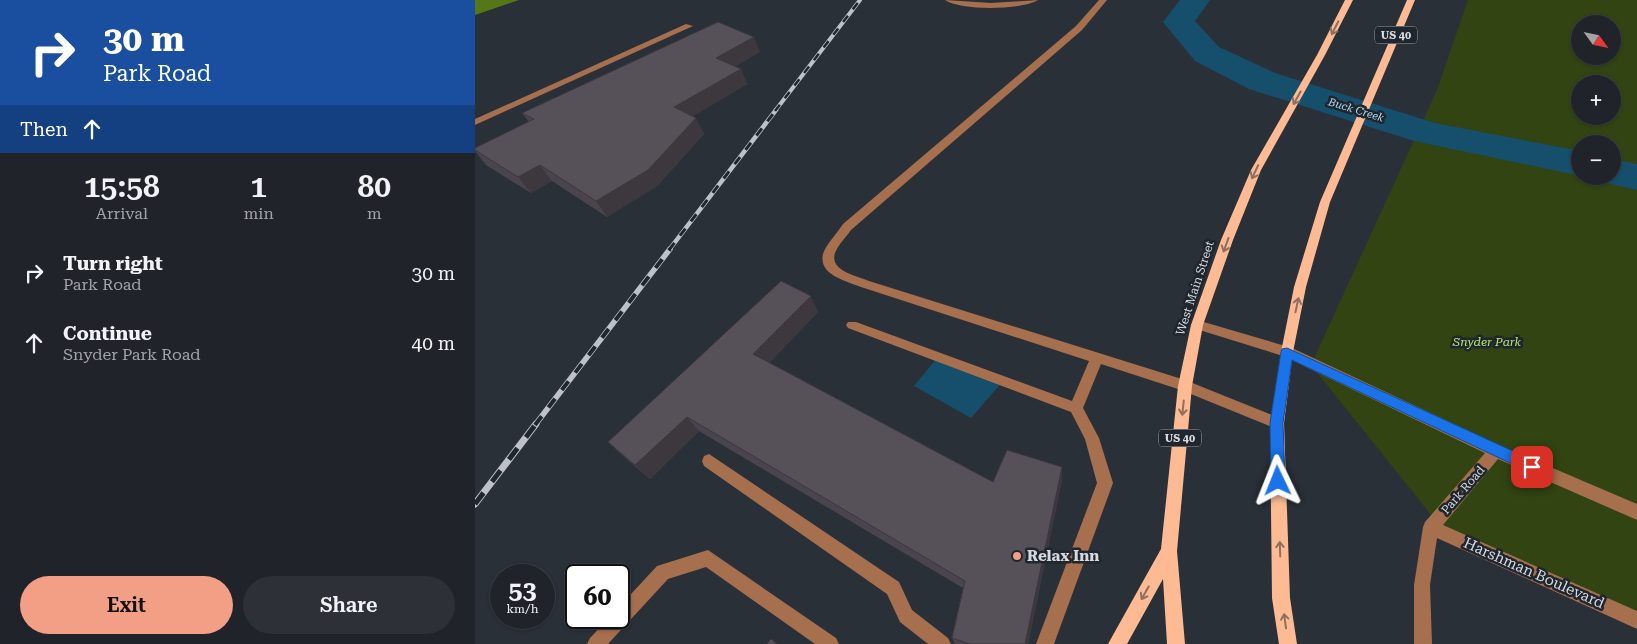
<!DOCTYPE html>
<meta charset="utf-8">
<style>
body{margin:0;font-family:"Roboto Serif",serif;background:#2d3036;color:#f1f3f6;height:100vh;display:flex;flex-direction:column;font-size:19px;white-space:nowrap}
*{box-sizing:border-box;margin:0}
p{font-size:16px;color:#a2a4a8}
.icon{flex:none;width:28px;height:28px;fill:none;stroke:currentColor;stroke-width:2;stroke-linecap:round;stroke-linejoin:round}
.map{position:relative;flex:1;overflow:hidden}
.sheet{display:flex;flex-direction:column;background:#20242a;width:475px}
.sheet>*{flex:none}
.hud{background:#1a4fa0;color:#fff;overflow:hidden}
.needle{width:32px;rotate:123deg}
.fabs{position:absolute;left:1096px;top:15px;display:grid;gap:10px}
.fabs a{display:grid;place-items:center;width:50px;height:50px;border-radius:50%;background:#20242a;box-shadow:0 1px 4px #0004,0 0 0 1px #3d4147;font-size:25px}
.speed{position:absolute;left:15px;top:564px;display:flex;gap:10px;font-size:25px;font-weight:700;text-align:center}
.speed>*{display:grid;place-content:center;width:65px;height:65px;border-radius:50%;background:#20242a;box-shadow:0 1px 4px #0004,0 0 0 1px #3d4147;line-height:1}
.speed small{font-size:12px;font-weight:400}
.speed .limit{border:2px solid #111;border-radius:8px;background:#fff;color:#111}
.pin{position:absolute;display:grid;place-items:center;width:42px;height:42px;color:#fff;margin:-21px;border-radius:10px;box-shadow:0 2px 8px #0006}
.me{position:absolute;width:55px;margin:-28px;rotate:358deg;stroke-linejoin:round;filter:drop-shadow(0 0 4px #0008)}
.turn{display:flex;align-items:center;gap:18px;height:105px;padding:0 20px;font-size:22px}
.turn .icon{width:65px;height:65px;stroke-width:2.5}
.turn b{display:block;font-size:35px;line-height:42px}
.then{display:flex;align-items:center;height:48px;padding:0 20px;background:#0003;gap:10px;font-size:19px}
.eta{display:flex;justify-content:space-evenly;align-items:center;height:85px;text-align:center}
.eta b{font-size:30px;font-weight:600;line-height:35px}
.cta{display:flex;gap:10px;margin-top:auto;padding:10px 20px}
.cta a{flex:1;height:58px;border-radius:30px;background:#f39f85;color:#111;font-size:20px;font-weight:600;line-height:58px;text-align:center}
.cta a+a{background:#2d3036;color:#f1f3f6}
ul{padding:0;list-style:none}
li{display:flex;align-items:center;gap:15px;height:70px;padding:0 20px}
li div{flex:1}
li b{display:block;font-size:19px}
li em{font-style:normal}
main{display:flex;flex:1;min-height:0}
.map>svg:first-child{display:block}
.green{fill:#314412;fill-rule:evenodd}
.forest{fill:#567717}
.water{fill:#154f6c}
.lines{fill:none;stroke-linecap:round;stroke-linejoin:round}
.river{fill:#154f6c;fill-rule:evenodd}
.minor{fill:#a66f4e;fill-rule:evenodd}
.major{fill:#febb93;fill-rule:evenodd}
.rail-far3-casing{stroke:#bec2c8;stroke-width:4}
.rail-far2-casing{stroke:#bec2c8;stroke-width:4.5}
.rail-far1-casing{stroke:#bec2c8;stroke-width:5.5}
.rail-casing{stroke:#bec2c8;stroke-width:7}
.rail-far3{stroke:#20262e;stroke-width:2.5;stroke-dasharray:8;stroke-linecap:butt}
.rail-far2{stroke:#20262e;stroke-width:3;stroke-dasharray:9;stroke-linecap:butt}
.rail-far1{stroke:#20262e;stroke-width:4;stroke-dasharray:11;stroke-linecap:butt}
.rail{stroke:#20262e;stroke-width:5;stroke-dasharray:14;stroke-linecap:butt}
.wall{fill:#4a454d}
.shaded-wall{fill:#3c383e}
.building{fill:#565059;stroke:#3c383e}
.oneway{stroke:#8f7060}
.route{fill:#1a73e8;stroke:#114b97}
.poi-dot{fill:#f39f85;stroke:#20262e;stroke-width:2}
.labels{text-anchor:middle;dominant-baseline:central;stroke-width:5;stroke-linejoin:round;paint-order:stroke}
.shield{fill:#20262e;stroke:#9fa4aa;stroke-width:1}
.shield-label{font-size:11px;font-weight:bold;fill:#d6dadf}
.far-water-label{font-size:11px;font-style:italic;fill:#addcf8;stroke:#20262e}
.street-label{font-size:12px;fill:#d6dadf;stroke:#20262e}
.park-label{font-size:12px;font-style:italic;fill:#b7e771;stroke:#20262e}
.near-poi-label{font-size:15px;font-weight:bold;fill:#d6dadf;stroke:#20262e;text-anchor:start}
.near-street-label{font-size:15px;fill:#d6dadf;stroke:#20262e}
</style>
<main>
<section class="sheet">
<div class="hud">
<div class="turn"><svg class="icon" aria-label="right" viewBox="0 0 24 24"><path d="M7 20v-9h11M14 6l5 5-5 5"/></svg><div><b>30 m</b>Park Road</div></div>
<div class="then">Then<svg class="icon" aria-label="ahead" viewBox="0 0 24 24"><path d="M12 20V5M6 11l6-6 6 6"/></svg></div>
</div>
<div class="eta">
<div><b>15:58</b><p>Arrival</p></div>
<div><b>1</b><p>min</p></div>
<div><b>80</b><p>m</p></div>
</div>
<ul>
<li><svg class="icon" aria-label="right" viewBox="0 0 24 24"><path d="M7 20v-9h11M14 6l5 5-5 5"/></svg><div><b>Turn right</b><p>Park Road</p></div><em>30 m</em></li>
<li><svg class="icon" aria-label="ahead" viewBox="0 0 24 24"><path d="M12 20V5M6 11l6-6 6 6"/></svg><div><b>Continue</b><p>Snyder Park Road</p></div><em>40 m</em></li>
</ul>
<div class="cta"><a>Exit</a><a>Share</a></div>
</section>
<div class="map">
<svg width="1162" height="644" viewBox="0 0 1162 644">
<rect width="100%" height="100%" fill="#2a3038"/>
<path class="green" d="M 993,0 L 1162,0 L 1162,616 L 965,526 L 836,365 L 962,90 ZM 1105,24 L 1138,24 L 1138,56 L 1105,56 ZM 1105,84 L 1138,84 L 1138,116 L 1105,116 ZM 1105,144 L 1138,144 L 1138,176 L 1105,176 Z"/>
<polygon class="forest" points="0,0 44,0 0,15"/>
<polygon class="water" points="462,358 529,380 496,418 439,386"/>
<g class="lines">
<g class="river">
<polygon points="705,0 735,0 720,21 744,47 800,73 960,123 1105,151 1106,176 939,141 774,89 720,61 688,22"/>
<polygon points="1138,159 1162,164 1162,190 1123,181 1120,176 1138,176"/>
</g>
<g class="minor">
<path d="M 470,0 L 516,3 L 563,0 C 547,10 486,11 470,0 Z"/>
<path d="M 624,0 L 632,0 L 607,30 L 376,230 C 371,237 363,245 360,253 C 354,271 383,276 394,281 L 710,380 L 807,419 L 809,423 L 807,427 L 802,429 L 706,390 L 626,364 L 608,408 L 624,438 L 638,483 L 579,644 L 561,644 L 622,483 L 610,439 L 596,412 L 373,328 L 371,325 L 373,322 L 381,322 L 597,401 L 614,361 L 386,287 C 372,281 343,275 348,254 C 350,246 363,232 368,224 L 601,26 Z"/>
<polygon points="211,24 218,26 0,125 0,119"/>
<polygon points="722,320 817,348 1026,446 1162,504 1162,520 1023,459 968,525 1162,611 1162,629 962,538 955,585 957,644 939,644 939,585 948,527 950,522 1010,453 808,356 718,328 716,325 718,322"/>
<polygon points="234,454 424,582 437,610 473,638 476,644 453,644 425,622 412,594 229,466 227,461 229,456"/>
<polygon points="233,550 361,638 364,644 340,644 231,567 193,579 133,644 112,644 115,638 134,618 144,618 144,607 182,566"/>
</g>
<g class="major">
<polygon points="870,0 878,0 850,55 786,170 758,240 728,325 717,386 702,551 710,644 692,644 688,579 652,644 633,644 686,549 703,386 716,325 746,240 776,170 842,55"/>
<polygon points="932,0 940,0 855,202 831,287 818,352 809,423 815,598 822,644 804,644 797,598 795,423 806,352 819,287 845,202"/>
</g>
<g class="rail-far3-casing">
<polyline id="rail-far3" points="300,111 385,0"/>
</g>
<g class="rail-far2-casing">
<polyline id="rail-far2" points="194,250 301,110"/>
</g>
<g class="rail-far1-casing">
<polyline id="rail-far1" points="60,425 195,249"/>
</g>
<g class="rail-casing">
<polyline id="rail" points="0,504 61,424"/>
</g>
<use href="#rail-far3" class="rail-far3"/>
<use href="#rail-far2" class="rail-far2"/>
<use href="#rail-far1" class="rail-far1"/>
<use href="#rail" class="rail"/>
</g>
<g class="wall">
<polygon points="285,52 260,66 266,69 272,84 218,116 229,134 182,186 132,217 77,181 56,193 11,165 0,151 0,148 54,122 47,113"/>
<polygon points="343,312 294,363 518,482 587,480 553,644 480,644 477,638 488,588 224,431 175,479 148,456 133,442"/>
</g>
<g class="shaded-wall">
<polygon points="279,37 285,52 248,74 241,58"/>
<polygon points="266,69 272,84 207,123 199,107"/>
<polygon points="221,118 229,134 182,186 132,217 121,201"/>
<polygon points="65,165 77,181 56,193 43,177"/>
<polygon points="336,296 343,312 288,369 278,354"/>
<polygon points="212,417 224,431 175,479 160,465"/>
<polygon points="587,467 587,480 553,644 550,644"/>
</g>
<g class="building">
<polygon points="243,22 279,37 241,58 266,69 199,107 221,118 173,170 121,201 65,165 43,177 0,150 0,148 59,119 47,113"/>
<polygon points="306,281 336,296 278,354 518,482 532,450 587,467 550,644 495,644 477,638 490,581 212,417 160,465 133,442"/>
<polygon points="296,639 302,644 292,644"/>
</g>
<defs><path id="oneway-shaft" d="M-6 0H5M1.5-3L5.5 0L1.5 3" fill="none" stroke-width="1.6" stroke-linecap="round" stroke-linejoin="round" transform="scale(1.25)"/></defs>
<g class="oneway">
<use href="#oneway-shaft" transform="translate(860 28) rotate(117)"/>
<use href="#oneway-shaft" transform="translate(822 98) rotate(119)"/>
<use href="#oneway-shaft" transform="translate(780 172) rotate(115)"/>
<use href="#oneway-shaft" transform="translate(751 245) rotate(110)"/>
<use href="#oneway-shaft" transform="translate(822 305) rotate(-78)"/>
<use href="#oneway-shaft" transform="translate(708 408) rotate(96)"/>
<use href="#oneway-shaft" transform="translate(805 549) rotate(-92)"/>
<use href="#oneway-shaft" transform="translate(670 593) rotate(119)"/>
<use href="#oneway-shaft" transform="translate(810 621) rotate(-98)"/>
</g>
<polygon class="route" points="812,348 1062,462 1064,467 1062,471 1057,473 1052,471 817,360 808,423 810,481 808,486 803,488 798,486 796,481 795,423 806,352 807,349"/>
<circle class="poi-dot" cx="542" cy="556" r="5"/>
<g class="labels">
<g class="shield">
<rect x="900" y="26.5" width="42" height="17" rx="4"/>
<rect x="684" y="429.5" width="42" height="17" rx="4"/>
</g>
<g class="shield-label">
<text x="921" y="35">US 40</text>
<text x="705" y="438">US 40</text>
</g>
<g class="far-water-label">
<text transform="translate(881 110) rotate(17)">Buck Creek</text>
</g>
<g class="street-label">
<text transform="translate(720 288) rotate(-72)">West Main Street</text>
<text transform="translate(988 490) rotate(-49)">Park Road</text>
</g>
<g class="park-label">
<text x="1012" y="342">Snyder Park</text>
</g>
<g class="near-poi-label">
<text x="552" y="556">Relax Inn</text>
</g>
<g class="near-street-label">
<text transform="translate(1059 573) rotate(24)">Harshman Boulevard</text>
</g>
</g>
</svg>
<div class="fabs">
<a><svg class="needle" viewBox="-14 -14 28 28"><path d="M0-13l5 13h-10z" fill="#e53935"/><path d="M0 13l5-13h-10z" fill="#a2a4a8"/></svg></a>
<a>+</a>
<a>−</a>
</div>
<div class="speed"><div>53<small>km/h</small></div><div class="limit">60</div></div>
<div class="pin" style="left:1057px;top:467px;background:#d93025"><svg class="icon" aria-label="arrive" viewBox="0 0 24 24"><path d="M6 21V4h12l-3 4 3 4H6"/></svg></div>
<svg class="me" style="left:803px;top:481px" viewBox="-20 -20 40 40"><path d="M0-17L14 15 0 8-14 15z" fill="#1a73e8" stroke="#fff" stroke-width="4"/></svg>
</div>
</main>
